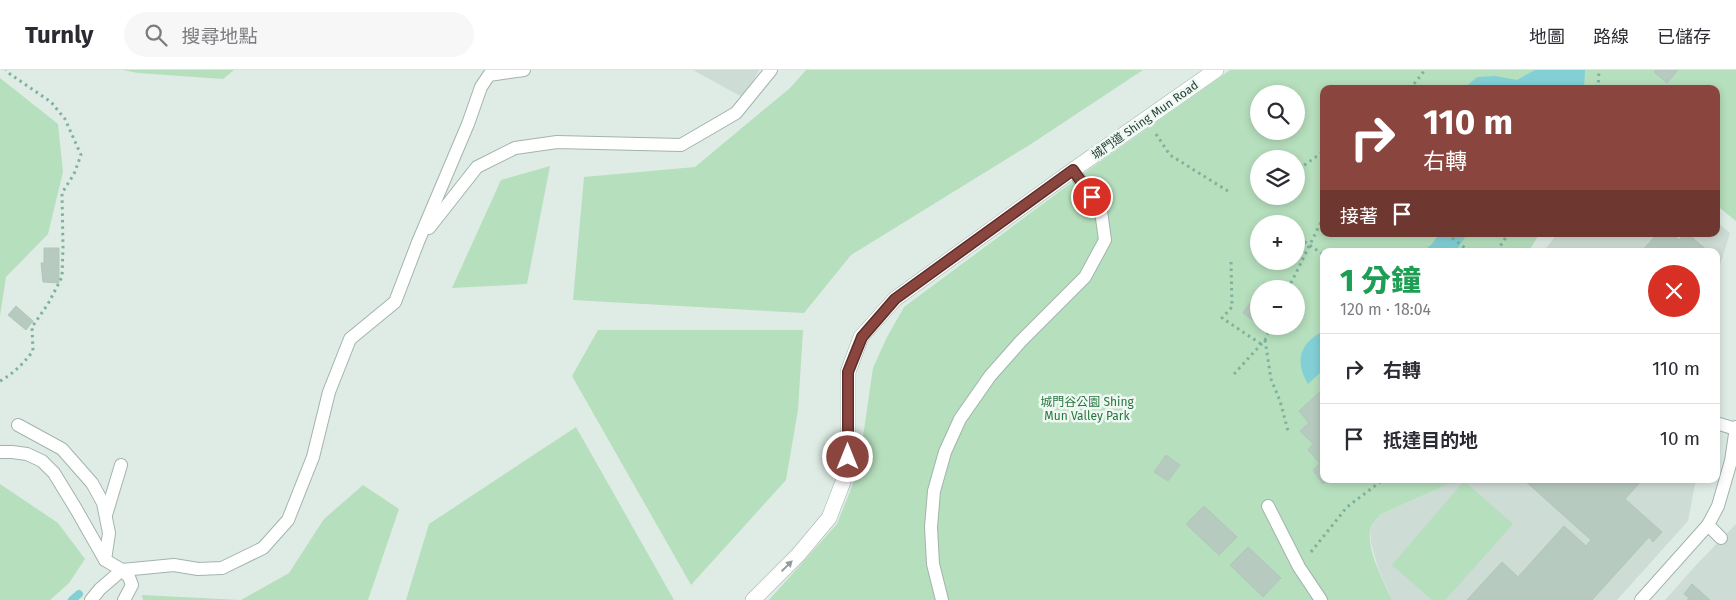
<!DOCTYPE html>
<html lang="zh-TW">
<meta charset="utf-8">
<style>
body{margin:0;font-family:"Fira Sans","Noto Sans TC",sans-serif;background:#f7f7f7;color:#2b2b33;height:100vh;display:flex;flex-direction:column;font-size:19px;white-space:nowrap}
*{box-sizing:border-box;margin:0}
p{font-size:16px;color:#7c7c81}
.icon{flex:none;width:28px;height:28px;fill:none;stroke:currentColor;stroke-width:2;stroke-linecap:round;stroke-linejoin:round}
.map{position:relative;flex:1;overflow:hidden}
.drawer{position:absolute;left:1320px;top:178px;width:400px;height:235px;display:flex;flex-direction:column;background:#fff;border-radius:10px;box-shadow:0 2px 8px #0003}
.drawer>*{flex:none}
.guide{position:absolute;left:1320px;top:15px;width:400px;height:152px;border-radius:10px;box-shadow:0 2px 8px #0003;background:#8a463e;color:#fff;overflow:hidden}
.fabs{position:absolute;left:1250px;top:15px;display:grid;gap:10px}
.fabs a{display:grid;place-items:center;width:55px;height:55px;border-radius:50%;background:#fff;box-shadow:0 2px 8px #0003;font-size:25px}
.pin{position:absolute;display:grid;place-items:center;width:42px;height:42px;color:#fff;margin:-21px;border:2px solid #fff;border-radius:50%;box-shadow:0 1px 5px #0007}
.me{position:absolute;width:55px;margin:-28px;rotate:0deg;stroke-linejoin:round;filter:drop-shadow(0 0 4px #0008)}
.turn{display:flex;align-items:center;gap:18px;height:105px;padding:0 20px;font-size:22px}
.turn .icon{width:65px;height:65px;stroke-width:2.5}
.turn b{display:block;font-size:35px;line-height:42px}
.then{display:flex;align-items:center;height:48px;padding:0 20px;background:#0003;gap:10px;font-size:19px}
.round{display:grid;place-items:center;flex:none;width:52px;height:52px;border-radius:26px;background:#f7f7f7}
.head{display:flex;align-items:center;justify-content:space-between;height:85px;padding:0 20px}
h1{font-size:30px;font-weight:800;line-height:38px;color:#1e9e55}
ul{padding:0;list-style:none}
li{display:flex;align-items:center;gap:15px;height:70px;padding:0 20px;border-top:1px solid #e1e1e2}
li div{flex:1}
li b{display:block;font-size:19px}
li em{font-style:normal}
header{display:flex;align-items:center;gap:30px;box-sizing:border-box;height:70px;padding:0 25px;background:#fff;border-bottom:1px solid #e1e1e2}
header strong{font-size:24px}
nav{display:flex;gap:28px;margin-inline-start:auto;font-size:18px}
.search{width:350px;height:45px;background:#f7f7f7;display:flex;align-items:center;gap:12px;box-sizing:border-box;padding:0 18px;border-radius:28px;color:#7c7c81;font-size:19px}
.map>svg:first-child{display:block}
.built{fill:#cddcd4}
.green{fill:#b6dfbd;fill-rule:evenodd}
.water{fill:#82d0d6}
.lines{fill:none;stroke-linecap:round;stroke-linejoin:round}
.stream{stroke:#82d0d6;stroke-width:8}
.building{fill:#b7cac0;stroke:#b1c6bb}
.service-casing{stroke:#a2b4ac;stroke-width:14}
.minor-casing{stroke:#a2b4ac;stroke-width:16}
.path{stroke:#7db29d;stroke-width:3;stroke-dasharray:2.5 4;stroke-linecap:butt}
.service{stroke:#fff;stroke-width:12}
.minor{stroke:#fff;stroke-width:15}
.oneway{fill:#8f9e98}
.route-casing{stroke:#5a2e28;stroke-width:12}
.route{stroke:#8a463e;stroke-width:9}
.labels{text-anchor:middle;dominant-baseline:central;stroke-width:5;stroke-linejoin:round;paint-order:stroke}
.street-label{font-size:12px;fill:#1f3d32;stroke:#f0f8f3}
.park-label{font-size:12px;fill:#25773e;stroke:#f0f8f3}
</style>
<header>
<strong>Turnly</strong>
<div class="search"><svg class="icon" aria-label="search" viewBox="0 0 24 24"><circle cx="10" cy="10" r="6"/><path d="M15 15l6 6"/></svg>搜尋地點</div>
<nav><a>地圖</a><a>路線</a><a>已儲存</a></nav>
</header>
<div class="map">
<svg width="1736" height="530" viewBox="0 0 1736 530">
<rect width="100%" height="100%" fill="#dfece5"/>
<g class="built">
<polygon points="693,0 759,0 744,28"/>
<polygon points="1716,151 1730,163 1716,208 1716,181 1544,181 1557,164 1716,164"/>
<polygon points="1460,409 1696,409 1688,451 1617,530 1392,530 1378,498 1371,473 1370,460 1374,452 1381,444"/>
<polygon points="1736,454 1736,530 1665,530 1698,493"/>
</g>
<g class="green">
<polygon points="123,0 234,0 223,9 138,3"/>
<polygon points="806,0 1143,0 1031,74 851,185 804,243 573,230 584,107 695,97 790,18"/>
<path d="M 1230,0 L 1736,0 L 1736,151 L 1716,135 L 1716,19 L 1324,19 L 1324,164 L 1539,164 L 1529,181 L 1324,181 L 1324,409 L 1460,409 L 1381,444 C 1377,449 1371,454 1370,461 C 1367,481 1384,512 1392,530 L 769,530 L 837,454 L 858,401 L 873,298 L 886,269 L 904,237 L 1098,93 ZM 1259,24 L 1296,24 L 1296,61 L 1259,61 ZM 1259,89 L 1296,89 L 1296,126 L 1259,126 ZM 1259,154 L 1296,154 L 1296,191 L 1259,191 ZM 1259,219 L 1296,219 L 1296,256 L 1259,256 Z"/>
<polygon points="0,8 58,54 63,102 48,164 6,207 0,246"/>
<polygon points="550,96 527,214 452,218 501,110"/>
<polygon points="598,260 803,260 798,340 786,410 691,515 572,306"/>
<polygon points="576,357 674,530 406,530 429,454"/>
<polygon points="1464,411 1513,454 1445,530 1432,530 1392,495"/>
<polygon points="0,414 58,453 85,489 69,513 50,530 0,530"/>
<polygon points="363,415 399,439 368,530 143,530 142,525 241,530 289,503 324,449"/>
</g>
<g class="water">
<polygon points="1535,0 1585,0 1584,19 1467,19 1468,15 1477,7 1495,6 1517,10"/>
<polygon points="1439,164 1467,164 1456,181 1423,181 1432,174"/>
<path d="M 1324,261 L 1324,299 L 1308,314 C 1294,291 1300,272 1324,261 Z"/>
</g>
<g class="lines">
<polyline class="stream" points="72,530 79,524"/>
</g>
<g class="building">
<polygon points="1656,0 1678,0 1667,13 1654,2"/>
<polygon points="1657,164 1672,164 1679,170 1685,164 1688,164 1708,181 1642,181"/>
<polygon points="44,178 59,178 59,213 43,212 41,193 44,193"/>
<polygon points="1252,230 1259,235 1259,250 1257,253 1243,243"/>
<polygon points="16,236 33,251 26,260 8,245"/>
<polygon points="1324,318 1324,409 1329,409 1323,414 1313,400 1320,393 1308,380 1313,374 1300,361 1309,353 1299,341"/>
<polygon points="1166,385 1180,395 1168,411 1154,402"/>
<polygon points="1523,409 1643,409 1625,429 1662,462 1653,472 1649,467 1592,530 1467,530 1502,492 1518,507 1564,456 1586,476 1591,470"/>
<polygon points="1204,436 1237,467 1219,485 1186,454"/>
<polygon points="1248,477 1281,508 1263,527 1230,495"/>
<polygon points="1692,514 1710,530 1687,530 1689,528 1684,524"/>
</g>
<g class="lines">
<g class="service-casing">
<g id="service">
<polyline points="429,158 477,97 515,78 557,72 681,75 736,43 771,0"/>
<polyline points="1716,353 1736,359"/>
<polyline points="18,355 62,379 92,413 103,433 109,463 105,490"/>
<polyline points="0,382 12,382 27,384 42,391 54,403 76,439 105,490 122,500 100,519 91,530"/>
<polyline points="1268,436 1299,497 1321,530"/>
<polyline points="106,445 121,395"/>
<polyline points="1708,455 1721,468"/>
<polyline points="122,500 174,495 198,499 222,498 263,478 288,450 313,387 329,322 350,269 395,232 418,172 468,54 481,17 489,5 524,0"/>
<polyline points="122,500 129,507 132,515 124,530"/>
<polyline points="942,530 933,494 931,457 934,421 945,382 960,349 990,306 1021,271 1085,207 1105,170 1101,141 1073,100"/>
<polyline points="1641,530 1708,455 1718,436 1731,391 1736,357"/>
</g>
</g>
<g class="minor-casing">
<polyline id="minor" points="753,530 798,485 829,448 843,412 848,387 848,302 861,267 895,229 1073,100 1216,0"/>
</g>
<g class="path">
<polyline points="1410,19 1425,0"/>
<polyline points="1598,19 1599,0"/>
<polyline points="1156,64 1170,85 1231,123"/>
<polyline points="1299,99 1324,81"/>
<polyline points="1447,164 1465,178 1473,181"/>
<polyline points="1299,168 1324,185"/>
<polyline points="1497,181 1508,164"/>
<polyline points="1231,192 1232,237 1222,248 1261,274"/>
<polyline points="1288,219 1324,146"/>
<polyline points="1265,270 1271,309 1280,331 1288,361"/>
<polyline points="1234,304 1265,270 1271,256"/>
<path d="M 0,311 C 14,303 23,294 33,281 L 32,257 L 48,234 L 62,207 L 63,178 L 62,123 L 74,104 L 81,85 L 65,49 L 51,32 L 7,2 L 6,0"/>
<polyline points="1311,482 1347,437 1384,409"/>
</g>
<use href="#service" class="service"/>
<use href="#minor" class="minor"/>
</g>
<defs><path id="oneway-solid" d="M-6-.8H1V-3.2L6.5 0L1 3.2V.8H-6Z" transform="scale(1.25)"/></defs>
<use class="oneway" href="#oneway-solid" transform="translate(787 496) rotate(-44)"/>
<g class="lines">
<g class="route-casing">
<polyline id="route" points="848,387 848,302 862,267 895,229 1073,100 1092,127"/>
</g>
<use href="#route" class="route"/>
</g>
<g class="labels">
<g class="street-label">
<text transform="translate(1145 50) rotate(-35)">城門道 Shing Mun Road</text>
</g>
<g class="park-label">
<text x="1087" y="332">城門谷公園 Shing<tspan x="1087" dy="14">Mun Valley Park</tspan></text>
</g>
</g>
</svg>
<div class="fabs">
<a><svg class="icon" aria-label="search" viewBox="0 0 24 24"><circle cx="10" cy="10" r="6"/><path d="M15 15l6 6"/></svg></a>
<a><svg class="icon" aria-label="layers" viewBox="0 0 24 24"><path d="M12 4l9 5-9 5-9-5zM3 14l9 5 9-5"/></svg></a>
<a>+</a>
<a>−</a>
</div>
<div class="pin" style="left:1092px;top:127px;background:#d93025"><svg class="icon" aria-label="arrive" viewBox="0 0 24 24"><path d="M6 21V4h12l-3 4 3 4H6"/></svg></div>
<svg class="me" style="left:848px;top:387px" viewBox="-20 -20 40 40"><circle r="17" fill="#8a463e" stroke="#fff" stroke-width="3"/><path d="M0-11L8 9 0 5-8 9z" fill="#fff"/></svg>
<div class="guide">
<div class="turn"><svg class="icon" aria-label="right" viewBox="0 0 24 24"><path d="M7 20v-9h11M14 6l5 5-5 5"/></svg><div><b>110 m</b>右轉</div></div>
<div class="then">接著<svg class="icon" aria-label="arrive" viewBox="0 0 24 24"><path d="M6 21V4h12l-3 4 3 4H6"/></svg></div>
</div>
<section class="drawer">
<div class="head"><div><h1>1 分鐘</h1><p>120 m · 18:04</p></div><a class="round" style="background:#d93025;color:#fff"><svg class="icon" aria-label="close" viewBox="0 0 24 24"><path d="M6 6l12 12M18 6L6 18"/></svg></a></div>
<ul>
<li><svg class="icon" aria-label="right" viewBox="0 0 24 24"><path d="M7 20v-9h11M14 6l5 5-5 5"/></svg><div><b>右轉</b></div><em>110 m</em></li>
<li><svg class="icon" aria-label="arrive" viewBox="0 0 24 24"><path d="M6 21V4h12l-3 4 3 4H6"/></svg><div><b>抵達目的地</b></div><em>10 m</em></li>
</ul>
</section>
</div>
